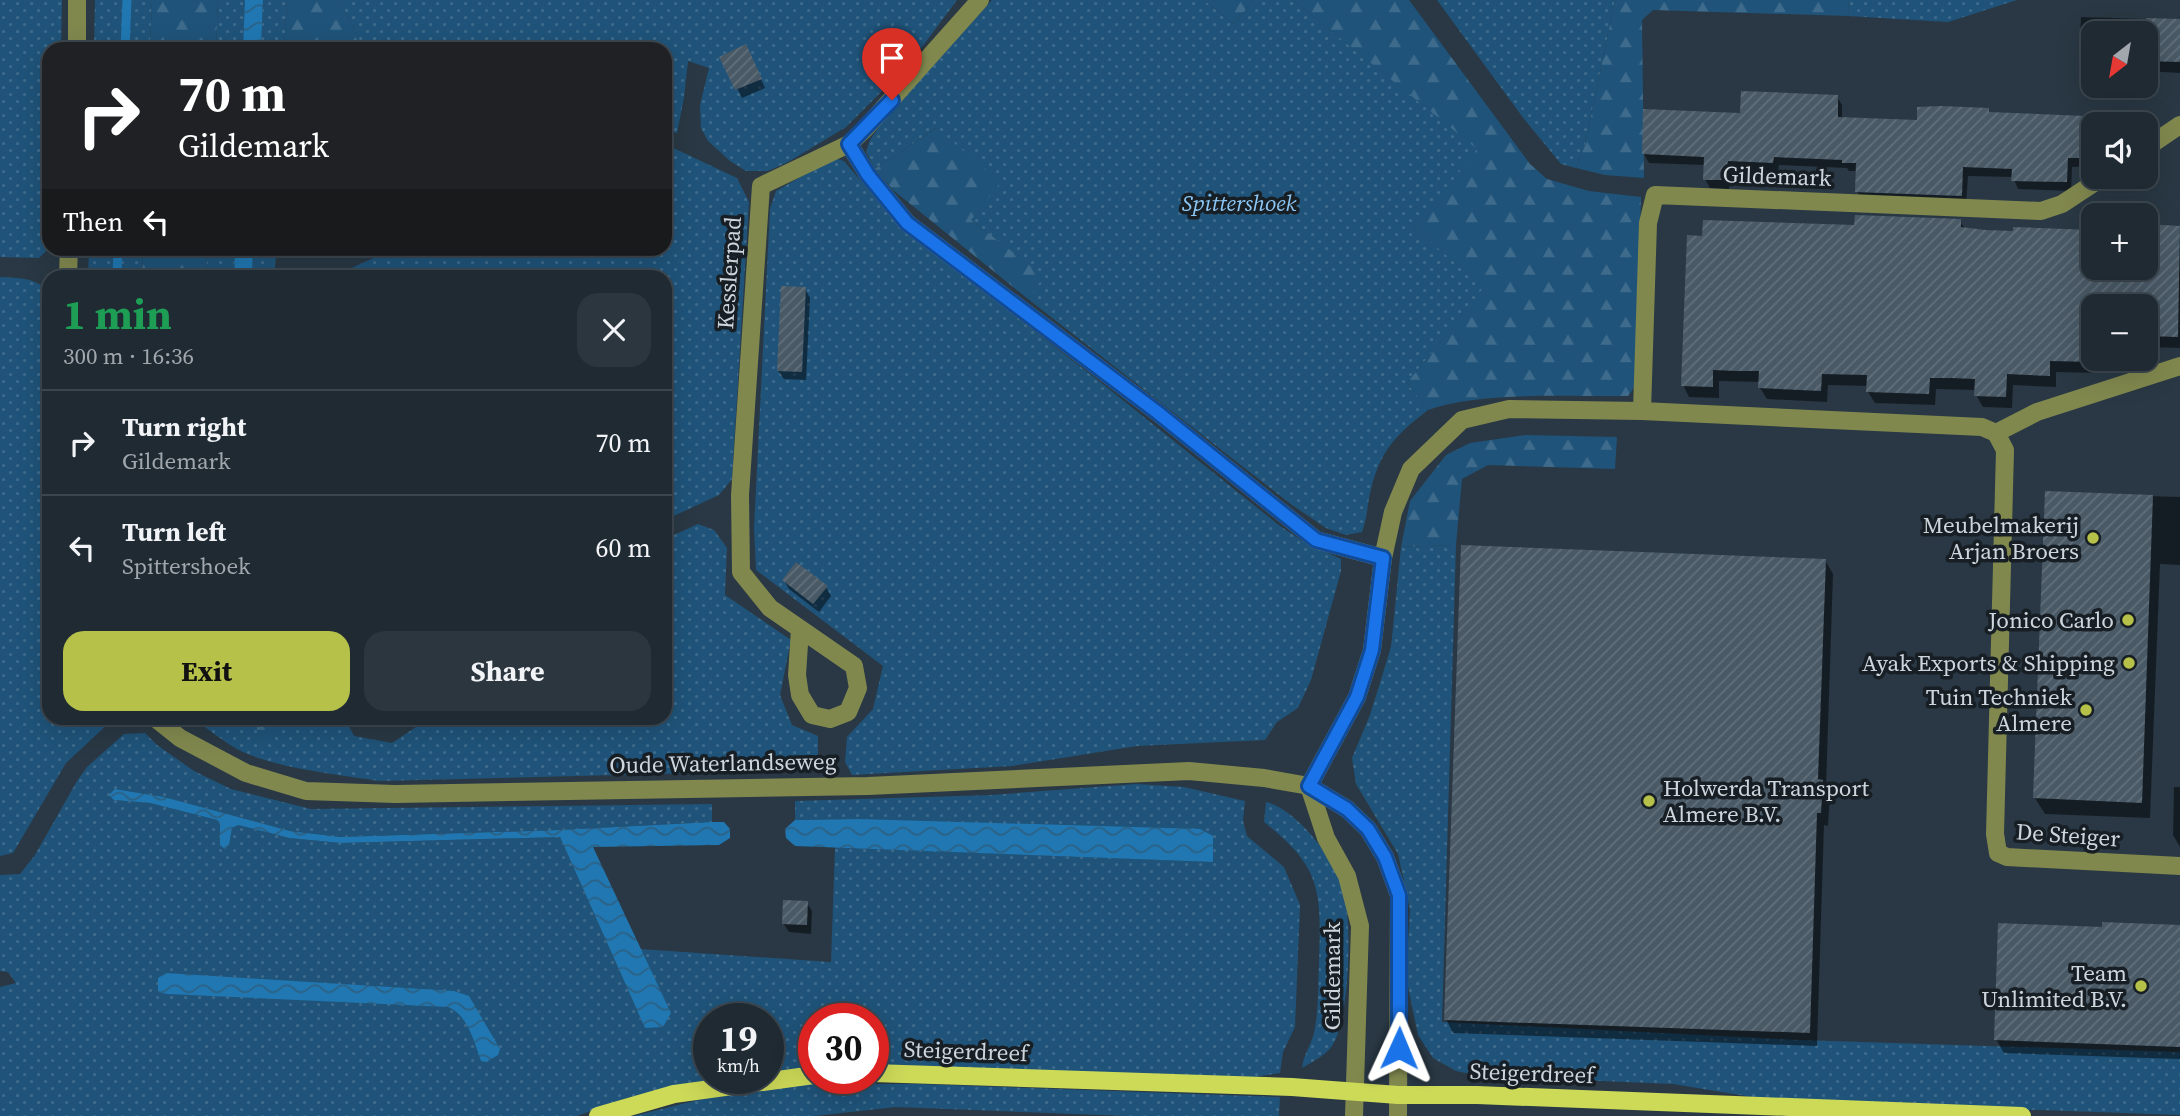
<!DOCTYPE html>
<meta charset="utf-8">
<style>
body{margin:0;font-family:"Source Serif 4",serif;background:#2c363f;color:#f1f3f6;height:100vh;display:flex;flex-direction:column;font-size:26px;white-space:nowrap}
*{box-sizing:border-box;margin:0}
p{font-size:23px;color:#a1a7ac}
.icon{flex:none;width:38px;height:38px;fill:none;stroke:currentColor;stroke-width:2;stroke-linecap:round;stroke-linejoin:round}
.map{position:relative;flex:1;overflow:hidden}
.details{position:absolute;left:42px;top:270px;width:630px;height:455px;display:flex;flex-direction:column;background:#1f2a33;border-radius:21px;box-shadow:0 7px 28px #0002,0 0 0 2px #3c464e}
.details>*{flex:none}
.top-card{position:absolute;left:42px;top:42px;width:630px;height:214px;border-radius:21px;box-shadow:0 7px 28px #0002,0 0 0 2px #3c464e;background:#202124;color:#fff;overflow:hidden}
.needle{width:46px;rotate:211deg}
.controls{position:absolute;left:2081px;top:21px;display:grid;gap:14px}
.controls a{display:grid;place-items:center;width:77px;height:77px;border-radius:14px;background:#1f2a33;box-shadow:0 7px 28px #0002,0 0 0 2px #3c464e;font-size:35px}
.speed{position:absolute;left:693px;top:1003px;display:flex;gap:14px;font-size:35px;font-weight:700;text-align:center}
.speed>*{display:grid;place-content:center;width:91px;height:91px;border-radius:50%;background:#1f2a33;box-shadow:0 7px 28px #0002,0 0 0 2px #3c464e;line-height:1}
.speed small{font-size:18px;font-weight:400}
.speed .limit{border:10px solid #d22;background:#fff;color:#111}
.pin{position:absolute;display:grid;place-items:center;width:60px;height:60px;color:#fff;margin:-72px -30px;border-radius:50% 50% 50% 0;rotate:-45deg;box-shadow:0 0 7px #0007}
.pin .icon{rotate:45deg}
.me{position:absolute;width:77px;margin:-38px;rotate:1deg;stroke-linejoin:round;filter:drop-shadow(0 0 5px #0008)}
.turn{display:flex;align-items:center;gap:24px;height:147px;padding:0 21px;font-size:32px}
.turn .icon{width:91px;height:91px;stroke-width:2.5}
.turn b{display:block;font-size:49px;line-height:60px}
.then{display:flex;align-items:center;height:66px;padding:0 21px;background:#0003;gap:14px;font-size:26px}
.round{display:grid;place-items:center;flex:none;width:74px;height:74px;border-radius:21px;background:#2c363f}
.head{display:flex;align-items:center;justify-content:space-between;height:119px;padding:0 21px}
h1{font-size:42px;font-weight:700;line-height:52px;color:#1e9e55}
.cta{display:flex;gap:14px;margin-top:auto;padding:14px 21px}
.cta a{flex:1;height:80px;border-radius:21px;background:#b6c149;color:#111;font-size:28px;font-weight:700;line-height:80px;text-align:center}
.cta a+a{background:#2c363f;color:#f1f3f6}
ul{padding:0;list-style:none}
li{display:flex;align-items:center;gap:21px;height:105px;padding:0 21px;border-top:2px solid #3c464e}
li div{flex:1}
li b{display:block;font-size:26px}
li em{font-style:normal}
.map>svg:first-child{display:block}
.grass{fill:url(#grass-dots)}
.forest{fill:url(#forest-firs)}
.water{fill:url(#water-waves)}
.shadow{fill:#0007}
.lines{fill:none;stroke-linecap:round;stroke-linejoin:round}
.stream{stroke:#2077b1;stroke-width:9}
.building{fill:url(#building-hatch)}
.minor{stroke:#81884e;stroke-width:18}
.major{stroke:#cdda58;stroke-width:18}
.route-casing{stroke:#114b97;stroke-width:18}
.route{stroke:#1a73e8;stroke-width:12}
.poi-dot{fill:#b6c149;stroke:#171e24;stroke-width:2.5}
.labels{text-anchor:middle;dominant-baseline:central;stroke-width:7;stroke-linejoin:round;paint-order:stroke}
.street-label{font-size:23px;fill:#cdd6dd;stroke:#171e24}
.park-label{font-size:23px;font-style:italic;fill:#8cc7f5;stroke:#171e24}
.poi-label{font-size:23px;fill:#cdd6dd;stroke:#171e24;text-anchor:end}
</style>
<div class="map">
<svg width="2180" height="1116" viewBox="0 0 2180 1116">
<defs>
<pattern id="grass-dots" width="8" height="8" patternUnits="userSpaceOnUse" patternTransform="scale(1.75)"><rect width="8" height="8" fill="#1f5379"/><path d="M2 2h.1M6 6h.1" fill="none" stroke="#3e6b8c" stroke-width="1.8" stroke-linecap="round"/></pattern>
<pattern id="forest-firs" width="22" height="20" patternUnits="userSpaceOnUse" patternTransform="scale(1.75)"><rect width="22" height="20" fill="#1f5379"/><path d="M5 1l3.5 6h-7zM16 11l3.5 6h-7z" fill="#3e6b8c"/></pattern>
<pattern id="water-waves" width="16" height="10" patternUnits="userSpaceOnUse" patternTransform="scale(1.75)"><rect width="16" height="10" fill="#2077b1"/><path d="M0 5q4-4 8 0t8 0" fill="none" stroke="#2c6185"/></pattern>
<pattern id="building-hatch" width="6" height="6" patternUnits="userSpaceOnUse" patternTransform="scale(1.75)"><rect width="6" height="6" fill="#495966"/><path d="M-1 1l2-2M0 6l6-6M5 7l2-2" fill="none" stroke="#62707b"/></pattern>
</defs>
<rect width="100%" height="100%" fill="#293844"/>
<g class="grass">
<polygon points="0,0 62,0 61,49 49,49 49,248 39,258 0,257"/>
<polygon points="95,0 152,0 150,49 94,49"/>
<polygon points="218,0 246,0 244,49 216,49"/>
<polygon points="263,0 287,0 284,49 261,49"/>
<polygon points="339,0 957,0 910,63 846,127 788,162 768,171 746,171 730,161 708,141 701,128 700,105 709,68 688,61 684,98 677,133 665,130 665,49 364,49"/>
<path d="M 992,0 L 1204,0 L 1234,24 L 1254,0 L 1293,0 L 1478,149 L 1415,229 L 1485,287 L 1407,383 L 1428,410 C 1397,434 1381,449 1371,489 C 1367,504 1368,516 1362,532 L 1346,535 L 1326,528 L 1292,505 L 1028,299 L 1043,276 L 971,220 L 936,128 L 875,169 L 866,152 L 870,140 L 884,119 Z"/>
<polygon points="1437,0 1615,0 1585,145 1576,168 1561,164 1524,119"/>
<polygon points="1849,0 2017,0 1948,22 1848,16"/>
<polygon points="665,144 737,178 749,202 732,479 719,495 665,520 665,276 334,276 393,249 665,248"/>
<polygon points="834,158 844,161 898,225 1104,385 1280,526 1304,542 1341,559 1341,571 1311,680 1298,708 1277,722 1265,740 1137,746 1012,766 852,775 845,762 847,737 873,709 883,666 756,570 754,528 770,209 776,191"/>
<polygon points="89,249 143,249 142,276 88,276"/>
<polygon points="207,249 235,249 234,276 206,276"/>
<polygon points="253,249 272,249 276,256 274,276 252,276"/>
<path d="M 0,277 C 17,278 39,277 49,294 L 46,517 L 49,547 L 49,718 L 111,718 L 111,721 L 66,763 L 13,853 L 0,856 Z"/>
<path d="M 698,524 L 714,530 L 727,548 L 725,595 L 791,640 L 780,695 L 792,725 L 818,736 L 818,770 L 380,781 C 339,775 273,768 237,749 C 221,740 207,728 192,718 L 216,718 L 233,727 L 234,718 L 257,718 L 257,746 L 288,718 L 345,718 L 354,736 L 392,743 L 425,721 L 426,718 L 665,718 L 665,539 Z"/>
<polygon points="1456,545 1442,1022 1800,1040 2180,1052 2180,1115 1776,1101 1673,1084 1480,1076 1456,1071 1433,1058 1418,1035 1406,977 1410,910 1398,854 1356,784 1352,758 1370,715 1391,647 1401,547"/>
<polygon points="145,733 157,745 194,771 231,789 311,809 712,804 712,822 559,830 342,837 290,831 164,797 115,789 114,800 150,803 217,820 220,823 220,845 229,845 232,827 238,825 289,838 341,843 560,837 645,1028 671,1013 640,949 831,962 835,847 1213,862 858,819 795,820 795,801 991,795 1136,784 1184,787 1245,801 1243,821 1247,836 1284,867 1300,905 1295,1027 1283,1052 1280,1073 1243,1079 873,1067 873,1018 814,1018 814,1069 768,1074 768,1018 709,1018 709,1078 734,1078 627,1098 577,1116 0,1116 0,987 16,983 8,972 0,971 0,875 20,874 35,855 77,781 87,767 124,734"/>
<path d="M 1266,802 C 1297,809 1337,861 1344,892 C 1352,924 1350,1019 1332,1046 C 1325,1056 1312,1062 1302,1068 C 1303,1056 1311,1045 1314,1033 C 1319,1011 1318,986 1319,963 C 1321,893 1323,868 1264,822 Z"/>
<polygon points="809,1084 918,1084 1280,1097 1279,1116 1126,1116 896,1107 815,1116 634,1116 718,1095"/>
</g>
<g class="forest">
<polygon points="152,0 218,0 216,49 150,49"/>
<polygon points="287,0 339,0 364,49 284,49"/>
<polygon points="1204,0 1254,0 1234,24"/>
<path d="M 1293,0 L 1409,0 L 1530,164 L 1547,179 L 1589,191 L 1641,197 L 1635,386 L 1628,396 C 1570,397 1481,391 1428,410 L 1407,383 L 1484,287 L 1415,229 L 1477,149 Z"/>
<polygon points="1615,0 1849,0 1848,16 1653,10 1642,20 1644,178 1605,175 1576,168 1585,145"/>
<polygon points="936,128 1001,182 971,220 1044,276 1028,299 893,190 875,169"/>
<polygon points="143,249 207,249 206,276 142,276"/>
<polygon points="1525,435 1617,437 1615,469 1488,465 1462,479 1456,545 1401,547 1410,501 1446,455 1470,443"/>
<polygon points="257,718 288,718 257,747"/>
</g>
<g class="water">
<polygon points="245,0 263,0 261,49 243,49"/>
<polygon points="235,249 253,249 252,276 234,276"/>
<polygon points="115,789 164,797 290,831 341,837 559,830 712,822 724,822 730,829 730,838 719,845 593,847 671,1013 663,1027 645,1028 560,837 341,843 289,838 238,825 232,828 229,845 225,849 220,845 220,823 217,820 150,803 114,800 109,795"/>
<polygon points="858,819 1200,829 1213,836 1213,862 795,846 786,838 785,829 795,820"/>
<path d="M 166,973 L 454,991 L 469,996 L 500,1049 L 498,1055 L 486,1062 L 481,1061 C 474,1042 468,1015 448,1007 L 167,994 L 158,992 L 158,978 Z"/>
</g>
<g class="shadow">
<polygon points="2081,17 2180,20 2180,73 2146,71 2146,33 2093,33 2093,61 2091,52 2087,52 2080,40"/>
<polygon points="750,55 765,88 742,98 722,58"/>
<polygon points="1837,97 1842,105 1842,119 1918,121 1988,110 1990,114 2096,120 2098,124 2093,124 2093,166 2072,167 2071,191 2018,189 2013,177 1968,176 1966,205 1862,200 1857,191 1858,171 1849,171 1847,168 1779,165 1778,171 1732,169 1729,189 1710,188 1705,179 1705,165 1649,163 1644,154 1741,114"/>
<polygon points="1960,221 1965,229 2015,233 2093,231 2093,268 2146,268 2146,226 2180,227 2180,348 2146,347 2146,306 2093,306 2093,359 2141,359 2141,361 2099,359 2099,373 2056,372 2056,387 2013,385 2012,408 1983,407 1976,395 1976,390 1936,389 1935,405 1875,403 1868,392 1868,386 1828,385 1827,402 1767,399 1760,388 1760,382 1719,381 1719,398 1689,397 1683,385 1856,227"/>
<polygon points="805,289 810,298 806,380 784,379 778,371"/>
<polygon points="2046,493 2180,497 2180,565 2160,564 2150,818 2045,814 2035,798"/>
<polygon points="1825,560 1833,574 1826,788 1830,795 1828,826 1824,825 1817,1046 1453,1033 1446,1019"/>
<polygon points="784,580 826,587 831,596 819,612 789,589"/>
<polygon points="2174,787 2180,787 2180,847 2173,835"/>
<polygon points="807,903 812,911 811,934 789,932 783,923"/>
<polygon points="2180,926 2180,1059 2004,1053 1996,1039 2104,929"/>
</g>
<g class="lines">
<g class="stream">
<polyline points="125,49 127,0"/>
<polyline points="117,276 118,248"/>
</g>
</g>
<g class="building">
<polygon points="2146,18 2180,19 2180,62 2146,61"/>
<polygon points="746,44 762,79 735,90 719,57"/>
<polygon points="1741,91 1838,95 1838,117 1917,120 1917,107 1941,106 1989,108 1989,112 2086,116 2086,118 2093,118 2093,158 2068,158 2067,182 2011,181 2012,169 1963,167 1962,196 1855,192 1856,163 1842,163 1842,160 1774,157 1773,163 1728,161 1724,180 1703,180 1704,157 1642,154 1643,109 1740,113"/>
<polygon points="1855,215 1961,219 1961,227 1985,230 2013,231 2013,227 2093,230 2093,268 2146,268 2146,224 2180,226 2178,337 2146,336 2146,306 2093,306 2093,362 2050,361 2050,376 2007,374 2006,397 1974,396 1975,379 1952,378 1930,378 1929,394 1866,392 1867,375 1822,374 1821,391 1758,388 1759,371 1736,371 1713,370 1713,387 1681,386 1687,235 1702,236 1703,220 1854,225"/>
<polygon points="781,286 806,287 802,372 777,371"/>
<polygon points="2045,491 2153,495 2142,803 2033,798"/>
<polygon points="1461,545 1826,559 1818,779 1823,780 1821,813 1817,813 1810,1033 1444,1020"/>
<polygon points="796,562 828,586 813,604 782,580"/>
<polygon points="783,900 808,901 807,925 782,924"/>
<polygon points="2102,922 2180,925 2180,1047 1994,1040 1998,923 2102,927"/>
</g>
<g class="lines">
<g class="minor">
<polyline points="77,49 77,0"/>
<polyline points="849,144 868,175 907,223 1157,412 1316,540 1383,558"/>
<polyline points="2146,148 2180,125"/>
<polyline points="68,276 69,248"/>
<polyline points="1996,433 1982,427 1642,411 1648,223 1655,195 2041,211 2062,204 2103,177"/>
<polyline points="1996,433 2005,450 1995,834 1998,853 2007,857 2180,866"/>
<polyline points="1996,433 2037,412 2180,366"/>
<polyline points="800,629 797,675 800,695 812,715 830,719 848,712 858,688 854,666 770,608 741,572 740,495 761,186 849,144 864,130 980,0"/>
<polyline points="155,718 180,738 246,773 306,791 395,794 868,786 1189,771 1264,778 1309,786 1347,809 1368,829 1385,857 1399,895 1398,1116"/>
<polyline points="1354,1116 1360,926 1347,876 1326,838 1309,786 1357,697 1372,650 1383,558 1393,512 1411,469 1462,420 1509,409 1642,411"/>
</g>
<g class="major">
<polyline points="873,1073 1292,1087 1398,1095 1477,1095 2022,1116"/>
<polyline points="598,1116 674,1094 814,1075"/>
</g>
</g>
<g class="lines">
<g class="route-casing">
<polyline id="route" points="892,100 849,144 868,175 907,223 1157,412 1316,540 1383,558 1372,650 1357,697 1309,786 1347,809 1368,829 1385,857 1399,895 1399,1048"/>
</g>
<use href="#route" class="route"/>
</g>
<g class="poi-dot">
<circle cx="2093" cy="538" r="7"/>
<circle cx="2128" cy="620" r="7"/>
<circle cx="2129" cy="663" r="7"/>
<circle cx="2086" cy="710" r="7"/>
<circle cx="1649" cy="801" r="7"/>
<circle cx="2141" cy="986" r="7"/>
</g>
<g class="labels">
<g class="street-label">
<text transform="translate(1777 176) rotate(2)">Gildemark</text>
<text transform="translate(729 273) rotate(-86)">Kesslerpad</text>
<text transform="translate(723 763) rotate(-1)">Oude Waterlandseweg</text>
<text transform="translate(2068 835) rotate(4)">De Steiger</text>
<text transform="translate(1332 976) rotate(-90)">Gildemark</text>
<text transform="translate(966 1051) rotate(2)">Steigerdreef</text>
<text transform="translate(1532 1073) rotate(2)">Steigerdreef</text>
</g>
<g class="park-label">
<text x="1239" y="203">Spittershoek</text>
</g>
<g class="poi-label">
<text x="2079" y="525">Meubelmakerij<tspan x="2079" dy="26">Arjan Broers</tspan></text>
<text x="2114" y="620">Jonico Carlo</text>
<text x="2115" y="663">Ayak Exports &amp; Shipping</text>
<text x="2072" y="697">Tuin Techniek<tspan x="2072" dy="26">Almere</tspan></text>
<text x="1663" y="788" text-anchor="start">Holwerda Transport<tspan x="1663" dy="26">Almere B.V.</tspan></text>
<text x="2127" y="973">Team<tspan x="2127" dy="26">Unlimited B.V.</tspan></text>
</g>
</g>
</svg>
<div class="controls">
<a><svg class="needle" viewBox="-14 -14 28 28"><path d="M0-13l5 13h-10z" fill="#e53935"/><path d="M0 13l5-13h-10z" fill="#a1a7ac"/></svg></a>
<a><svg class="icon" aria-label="sound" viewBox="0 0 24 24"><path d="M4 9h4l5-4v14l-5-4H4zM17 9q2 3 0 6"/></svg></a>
<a>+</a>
<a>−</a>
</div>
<div class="speed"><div>19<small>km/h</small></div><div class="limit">30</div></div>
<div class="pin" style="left:892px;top:100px;background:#d93025"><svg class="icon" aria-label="arrive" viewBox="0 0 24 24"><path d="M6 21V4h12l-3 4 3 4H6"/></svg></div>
<svg class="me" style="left:1399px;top:1048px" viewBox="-20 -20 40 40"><path d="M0-17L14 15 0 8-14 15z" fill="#1a73e8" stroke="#fff" stroke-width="4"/></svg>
<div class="top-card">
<div class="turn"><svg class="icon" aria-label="right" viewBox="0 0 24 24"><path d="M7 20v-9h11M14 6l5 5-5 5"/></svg><div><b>70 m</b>Gildemark</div></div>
<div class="then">Then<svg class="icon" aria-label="left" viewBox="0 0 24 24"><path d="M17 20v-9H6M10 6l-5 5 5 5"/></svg></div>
</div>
<section class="details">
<div class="head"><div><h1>1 min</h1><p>300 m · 16:36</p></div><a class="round"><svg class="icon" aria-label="close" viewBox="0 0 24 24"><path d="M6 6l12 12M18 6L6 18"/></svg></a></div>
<ul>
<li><svg class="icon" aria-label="right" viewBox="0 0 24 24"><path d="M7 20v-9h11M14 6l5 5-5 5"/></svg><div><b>Turn right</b><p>Gildemark</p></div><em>70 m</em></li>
<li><svg class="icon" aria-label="left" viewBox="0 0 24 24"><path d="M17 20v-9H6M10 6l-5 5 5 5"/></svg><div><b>Turn left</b><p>Spittershoek</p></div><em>60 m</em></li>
</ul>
<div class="cta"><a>Exit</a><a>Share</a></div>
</section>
</div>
